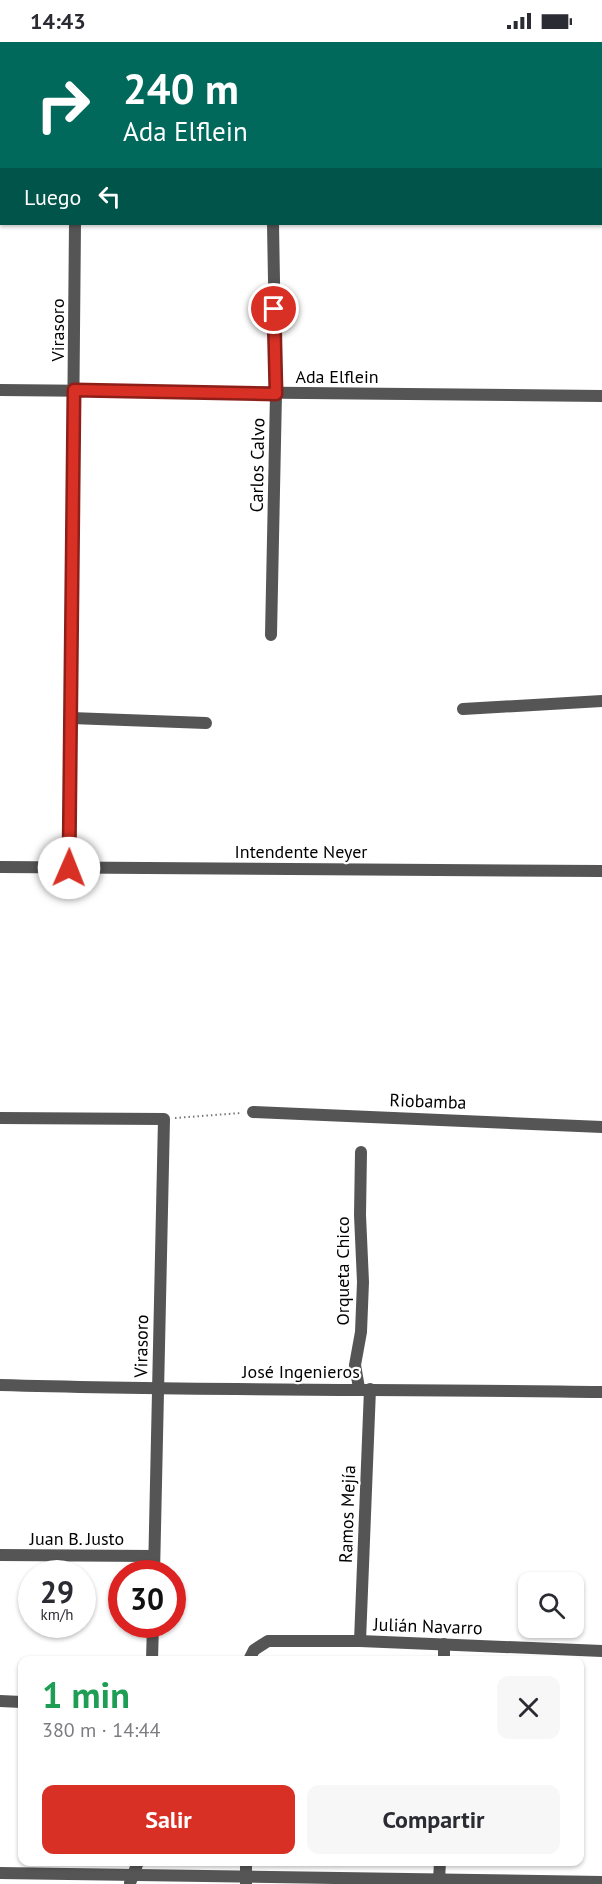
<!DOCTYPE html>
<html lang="es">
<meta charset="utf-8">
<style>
body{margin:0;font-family:"PT Sans",sans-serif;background:#f7f7f7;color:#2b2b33;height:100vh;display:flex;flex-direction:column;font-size:22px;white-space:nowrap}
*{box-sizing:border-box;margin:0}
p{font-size:20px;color:#7c7c81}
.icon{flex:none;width:33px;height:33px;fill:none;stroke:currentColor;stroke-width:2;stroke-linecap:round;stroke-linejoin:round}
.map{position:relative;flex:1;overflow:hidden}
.details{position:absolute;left:18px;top:1614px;width:566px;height:210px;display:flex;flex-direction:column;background:#fff;border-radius:12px;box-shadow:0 2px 4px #0004}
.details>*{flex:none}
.guide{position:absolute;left:0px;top:0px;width:603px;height:183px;box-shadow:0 2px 4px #0004;background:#00695c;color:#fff;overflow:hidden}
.fabs{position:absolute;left:518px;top:1530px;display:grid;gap:12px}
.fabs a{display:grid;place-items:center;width:66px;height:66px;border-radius:12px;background:#fff;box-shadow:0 2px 4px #0004;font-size:30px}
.speed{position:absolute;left:18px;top:1518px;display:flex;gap:12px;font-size:30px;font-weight:700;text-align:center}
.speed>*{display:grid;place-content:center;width:78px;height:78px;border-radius:50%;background:#fff;box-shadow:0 2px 4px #0004;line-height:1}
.speed small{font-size:15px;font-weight:400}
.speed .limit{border:9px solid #d22;background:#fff;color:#111}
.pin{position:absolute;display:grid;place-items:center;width:51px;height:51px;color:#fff;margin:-26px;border:3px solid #fff;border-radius:50%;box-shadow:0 2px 6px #0007}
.me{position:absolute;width:66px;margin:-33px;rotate:1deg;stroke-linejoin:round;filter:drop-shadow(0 0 4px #0008)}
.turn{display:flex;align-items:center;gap:21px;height:126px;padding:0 24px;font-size:27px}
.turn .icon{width:78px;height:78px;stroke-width:2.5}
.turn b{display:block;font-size:42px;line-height:51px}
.then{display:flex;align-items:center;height:57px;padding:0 24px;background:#0003;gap:12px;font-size:22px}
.round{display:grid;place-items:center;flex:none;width:63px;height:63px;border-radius:12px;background:#f7f7f7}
.headline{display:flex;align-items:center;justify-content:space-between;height:102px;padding:0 24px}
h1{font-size:36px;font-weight:700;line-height:45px;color:#1e9e55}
.primary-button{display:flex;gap:12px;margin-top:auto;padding:12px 24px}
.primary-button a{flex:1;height:69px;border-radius:12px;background:#d93025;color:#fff;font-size:24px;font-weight:700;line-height:69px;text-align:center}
.primary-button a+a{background:#f7f7f7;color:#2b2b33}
.status{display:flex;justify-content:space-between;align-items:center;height:42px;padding:0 30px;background:#fff;direction:ltr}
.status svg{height:16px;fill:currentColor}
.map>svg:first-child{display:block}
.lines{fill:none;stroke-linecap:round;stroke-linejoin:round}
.path{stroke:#777;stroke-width:2;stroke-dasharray:1.5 3;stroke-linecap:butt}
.minor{stroke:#555;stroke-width:12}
.route-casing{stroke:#8d1f18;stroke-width:15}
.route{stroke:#d93025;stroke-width:10}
.labels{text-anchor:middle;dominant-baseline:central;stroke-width:4.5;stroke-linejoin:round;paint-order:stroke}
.street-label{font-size:18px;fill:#000;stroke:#fff}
</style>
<div class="status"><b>14:43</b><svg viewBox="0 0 49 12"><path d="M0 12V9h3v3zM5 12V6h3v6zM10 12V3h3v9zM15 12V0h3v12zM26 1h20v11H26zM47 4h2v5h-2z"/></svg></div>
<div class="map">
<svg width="602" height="1842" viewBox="0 0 602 1842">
<rect width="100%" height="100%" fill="#fff"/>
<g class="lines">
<polyline class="path" points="175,1076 241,1071"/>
<g class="minor">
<polyline points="139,0 139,2"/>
<polyline points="559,0 560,2"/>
<polyline points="0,9 2,11"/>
<polyline points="0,104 2,104"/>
<polyline points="602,105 602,104"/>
<polyline points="0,168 2,167"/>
<polyline points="0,348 602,354"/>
<polyline points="271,593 276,352 273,182"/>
<polyline points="463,667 602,659"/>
<polyline points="71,676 206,681"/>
<polyline points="0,825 602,829"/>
<polyline points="69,826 75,182"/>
<polyline points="253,1070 602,1085"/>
<polyline points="0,1076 164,1077 154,1532"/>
<path d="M 0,1343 C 201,1349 401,1347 602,1350"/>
<polyline points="359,1346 355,1323 361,1290 363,1240 360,1173 361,1110"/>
<polyline points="0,1513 154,1514"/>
<polyline points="360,1599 370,1347"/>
<polyline points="152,1618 153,1582"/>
<polyline points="249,1618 254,1608 268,1599 360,1599 602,1609"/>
<polyline points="444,1618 444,1602"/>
<polyline points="0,1659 22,1660"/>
<polyline points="0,1831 602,1840"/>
<polyline points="439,1838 440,1820"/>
<polyline points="130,1841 138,1820"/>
<polyline points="246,1842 246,1820"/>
</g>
</g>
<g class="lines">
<g class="route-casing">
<polyline id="route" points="69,826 74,348 276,352 274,267"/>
</g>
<use href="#route" class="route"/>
</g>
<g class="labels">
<g class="street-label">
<text transform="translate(57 288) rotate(-90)">Virasoro</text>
<text x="337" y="334">Ada Elflein</text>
<text transform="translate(257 423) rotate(-89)">Carlos Calvo</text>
<text x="301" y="809">Intendente Neyer</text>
<text transform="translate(428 1059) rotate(2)">Riobamba</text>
<text transform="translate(342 1229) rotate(-90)">Orqueta Chico</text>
<text transform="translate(141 1304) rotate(-89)">Virasoro</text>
<text x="301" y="1329">José Ingenieros</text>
<text transform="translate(347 1472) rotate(-88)">Ramos Mejía</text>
<text x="77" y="1496">Juan B. Justo</text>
<text transform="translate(428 1584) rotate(2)">Julián Navarro</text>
</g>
</g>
</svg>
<div class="fabs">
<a><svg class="icon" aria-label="search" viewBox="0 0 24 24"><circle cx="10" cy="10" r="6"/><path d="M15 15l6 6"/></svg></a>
</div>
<div class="speed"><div>29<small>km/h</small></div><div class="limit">30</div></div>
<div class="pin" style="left:274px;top:267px;background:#d93025"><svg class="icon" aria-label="arrive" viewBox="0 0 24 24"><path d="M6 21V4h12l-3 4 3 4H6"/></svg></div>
<svg class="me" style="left:69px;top:826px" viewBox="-20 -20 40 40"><circle r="19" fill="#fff"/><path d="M0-13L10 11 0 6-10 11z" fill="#d93025"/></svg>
<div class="guide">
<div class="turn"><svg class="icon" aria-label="right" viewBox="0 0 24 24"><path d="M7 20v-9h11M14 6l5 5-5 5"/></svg><div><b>240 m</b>Ada Elflein</div></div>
<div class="then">Luego<svg class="icon" aria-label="left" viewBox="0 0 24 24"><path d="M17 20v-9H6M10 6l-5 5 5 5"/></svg></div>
</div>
<section class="details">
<div class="headline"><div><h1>1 min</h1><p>380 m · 14:44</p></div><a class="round"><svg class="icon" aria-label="close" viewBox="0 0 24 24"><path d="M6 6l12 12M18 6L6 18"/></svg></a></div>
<div class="primary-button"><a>Salir</a><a>Compartir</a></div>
</section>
</div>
